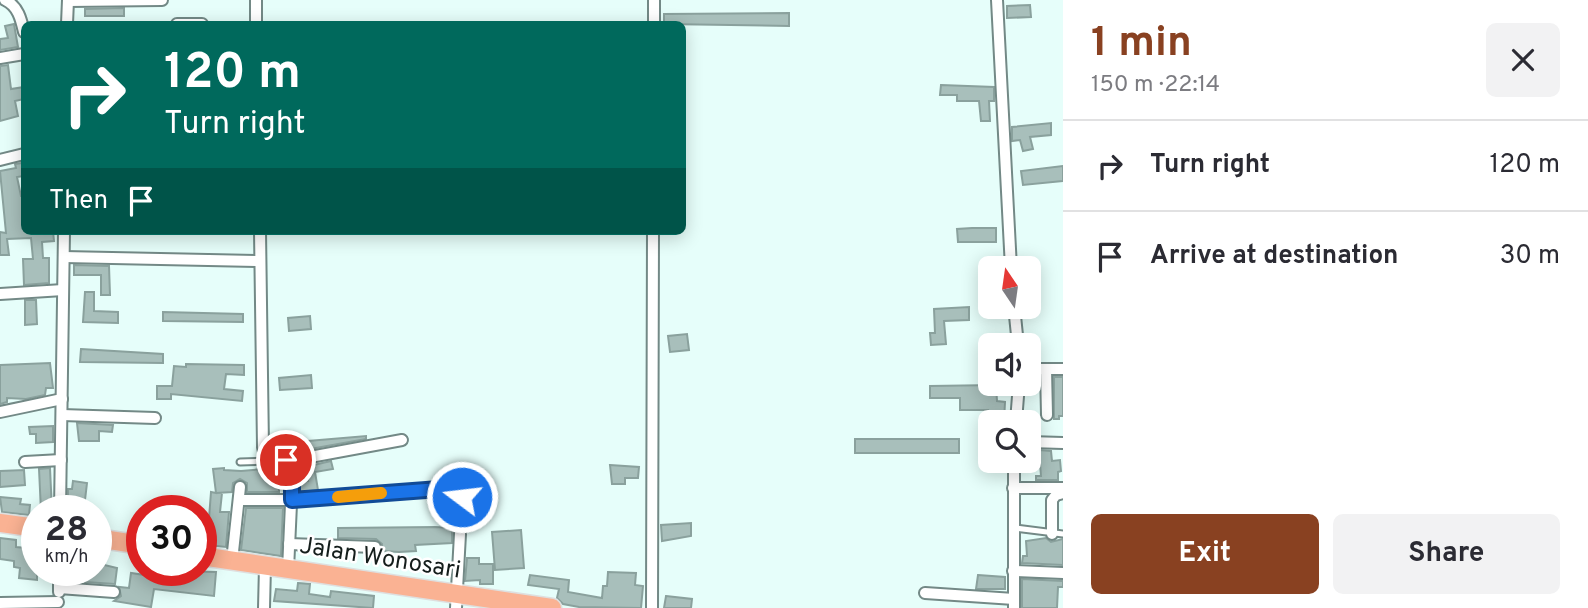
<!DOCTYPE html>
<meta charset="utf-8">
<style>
body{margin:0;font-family:Overpass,sans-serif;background:#f2f2f3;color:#2b2b33;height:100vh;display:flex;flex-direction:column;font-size:26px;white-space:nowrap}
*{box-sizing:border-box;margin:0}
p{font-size:23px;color:#7c7c81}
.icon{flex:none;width:38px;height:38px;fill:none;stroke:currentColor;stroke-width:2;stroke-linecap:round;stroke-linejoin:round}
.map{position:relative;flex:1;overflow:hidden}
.details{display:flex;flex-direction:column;background:#fff;width:525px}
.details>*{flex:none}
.guide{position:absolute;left:21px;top:21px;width:665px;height:214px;border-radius:10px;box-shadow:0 4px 18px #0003;background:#00695c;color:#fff;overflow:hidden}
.needle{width:46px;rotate:347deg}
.controls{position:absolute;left:978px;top:256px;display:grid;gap:14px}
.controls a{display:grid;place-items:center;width:63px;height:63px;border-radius:10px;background:#fff;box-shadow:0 4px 18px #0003;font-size:35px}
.speed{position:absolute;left:21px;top:495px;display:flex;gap:14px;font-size:35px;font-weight:700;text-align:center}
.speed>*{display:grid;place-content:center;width:91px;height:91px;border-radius:50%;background:#fff;box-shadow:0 4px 18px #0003;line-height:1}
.speed small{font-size:18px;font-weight:400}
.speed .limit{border:10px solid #d22;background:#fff;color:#111}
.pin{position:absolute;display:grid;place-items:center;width:60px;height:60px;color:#fff;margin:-30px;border:4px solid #fff;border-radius:50%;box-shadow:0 2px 7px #0007}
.me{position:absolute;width:77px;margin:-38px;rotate:285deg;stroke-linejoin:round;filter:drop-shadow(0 0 5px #0008)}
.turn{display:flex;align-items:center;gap:24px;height:147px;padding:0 28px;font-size:32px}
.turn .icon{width:91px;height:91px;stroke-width:2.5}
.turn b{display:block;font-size:49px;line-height:60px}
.then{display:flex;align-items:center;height:66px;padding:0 28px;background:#0003;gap:14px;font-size:26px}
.round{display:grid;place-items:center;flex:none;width:74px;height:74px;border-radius:10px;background:#f2f2f3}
.head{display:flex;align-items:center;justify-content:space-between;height:119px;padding:0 28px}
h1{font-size:42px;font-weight:700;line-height:52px;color:#894121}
.button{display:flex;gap:14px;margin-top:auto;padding:14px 28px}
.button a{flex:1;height:80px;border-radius:10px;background:#894121;color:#fff;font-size:28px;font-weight:700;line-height:80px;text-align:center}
.button a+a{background:#f2f2f3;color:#2b2b33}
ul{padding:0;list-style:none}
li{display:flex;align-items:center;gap:21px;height:91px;padding:0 28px;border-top:2px solid #e1e1e2}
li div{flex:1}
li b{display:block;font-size:26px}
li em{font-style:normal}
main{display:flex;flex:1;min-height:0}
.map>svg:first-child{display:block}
.building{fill:#a8bfbb;stroke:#8aa19d;stroke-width:2}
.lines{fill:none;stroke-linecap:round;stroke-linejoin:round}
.service-casing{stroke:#738986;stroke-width:9}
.minor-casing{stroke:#738986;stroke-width:14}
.trunk-casing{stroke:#dedfdf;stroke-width:21}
.service{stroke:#fff;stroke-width:5}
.minor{stroke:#fff;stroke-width:10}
.trunk{stroke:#fab293;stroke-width:18}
.route-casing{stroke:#114b97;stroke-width:18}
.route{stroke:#1a73e8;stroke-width:12}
.slow{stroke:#f59e0b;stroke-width:12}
.labels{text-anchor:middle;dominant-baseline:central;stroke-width:5;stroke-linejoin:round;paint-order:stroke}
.street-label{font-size:24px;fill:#141d1b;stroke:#fff}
</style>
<main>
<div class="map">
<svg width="1063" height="608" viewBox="0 0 1063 608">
<rect width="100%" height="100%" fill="#e6fefa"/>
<g class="building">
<polygon points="1030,5 1031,17 1007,18 1007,6"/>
<polygon points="124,8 124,16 85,16 85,9"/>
<polygon points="789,13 789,26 664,24 664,14"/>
<polygon points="14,24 18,47 0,50 0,39 8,38 5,26"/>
<polygon points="8,65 11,89 24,87 24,99 15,101 18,116 0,121 0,66"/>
<polygon points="941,85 994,87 994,101 989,101 990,121 981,121 979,101 957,101 957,95 940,95"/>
<polygon points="1051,123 1051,135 1030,137 1033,149 1023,151 1020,140 1012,141 1012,127"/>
<polygon points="22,163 24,176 17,177 21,196 24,196 24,231 53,231 54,241 42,242 43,258 49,258 49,283 24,285 23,259 33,259 31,238 7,239 9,255 0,255 0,232 6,233 0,171 16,168 15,164"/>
<polygon points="1063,166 1063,181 1023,185 1021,171"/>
<polygon points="972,228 996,228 996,242 958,242 957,229"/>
<polygon points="74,265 109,266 110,295 101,295 101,275 74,275"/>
<polygon points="85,292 94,292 94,311 118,312 118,323 83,322"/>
<polygon points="25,300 36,300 37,324 25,325"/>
<polygon points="969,307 969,320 944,321 946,344 931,345 930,333 935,333 934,309"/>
<polygon points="163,312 243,314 243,322 163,321"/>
<polygon points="310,316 311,329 289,331 288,318"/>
<polygon points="687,334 689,350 670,352 668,336"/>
<polygon points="81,349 163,354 163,363 80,362"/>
<polygon points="50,363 53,388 46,388 45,395 26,399 7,398 7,402 0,404 0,365"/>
<polygon points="186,364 244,365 244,375 226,374 224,389 243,391 242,401 171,394 171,399 157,399 157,386 172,386 174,366 186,367"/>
<polygon points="311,375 312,388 280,390 279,378"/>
<polygon points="1054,377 1063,377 1063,416 1059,416 1059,419 1054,419"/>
<polygon points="996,385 997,401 1005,402 1004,422 987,422 988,410 960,410 960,398 930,398 930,386"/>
<polygon points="77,423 113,425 112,432 99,431 99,441 79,441"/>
<polygon points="53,426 53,442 36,443 36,434 30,434 29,427"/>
<polygon points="366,436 366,439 288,453 274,453 273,444"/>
<rect x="855" y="439" width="104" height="14"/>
<polygon points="1039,450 1051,451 1052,461 1060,460 1061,471 1058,472 1058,480 1036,480 1036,476 1041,476"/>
<polygon points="331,461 333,469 315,472 318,490 299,492 300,482 308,481 305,467"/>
<polygon points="610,465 639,467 638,478 625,478 625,484 612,484"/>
<polygon points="50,468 52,511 41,511 39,469"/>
<polygon points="224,468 224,470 241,471 274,468 281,470 284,483 284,486 279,486 279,492 247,492 247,483 240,479 233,483 232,492 216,493 222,493 220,512 229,512 226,547 207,545 211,492 216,493 213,469"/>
<polygon points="24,470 25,485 0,487 0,471"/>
<polygon points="73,481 87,483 85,500 68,498 68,489 72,489"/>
<rect x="469" y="491" width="10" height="30"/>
<polygon points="0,497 21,499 20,504 30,505 29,515 2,512"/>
<polygon points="246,508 283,508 281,556 241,550"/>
<polygon points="691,523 691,536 662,541 661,525"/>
<polygon points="435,527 452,528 452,543 415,545 416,551 399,552 382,551 382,544 376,539 338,538 338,528"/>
<polygon points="521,530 524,568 495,570 492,532"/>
<polygon points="0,538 16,540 16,547 37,549 37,580 19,578 20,568 14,567 14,561 0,559"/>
<polygon points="1046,538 1051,542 1063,539 1063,565 1022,563 1023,556 1027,556 1026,541"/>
<polygon points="467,558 479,558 479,564 493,564 493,584 480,584 480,580 465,581"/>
<polygon points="96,563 117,568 115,584 85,582 86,570 96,570"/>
<polygon points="145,570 216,572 214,596 154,589 151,607 114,601 121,596 119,587 129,588 131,573 145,575"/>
<polygon points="608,572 636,573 635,585 643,586 641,608 579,607 563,604 557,598 559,589 528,585 530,575 569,580 568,592 602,598 603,586 607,586"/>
<polygon points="978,575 1005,577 1005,589 976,589"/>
<polygon points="1022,579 1063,581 1063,587 1058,587 1057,608 1022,608"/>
<polygon points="298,583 310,584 309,594 330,597 331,591 374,596 373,608 274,601 276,589 297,591"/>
<polygon points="666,596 692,599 691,608 664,608"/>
</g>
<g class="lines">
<g class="service-casing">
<g id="service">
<polyline points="240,462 266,461"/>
<polyline points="1015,528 1063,534"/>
</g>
</g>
<g class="minor-casing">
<g id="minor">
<path d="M 5,0 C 18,6 21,19 24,32"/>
<polyline points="256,0 256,24"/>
<polyline points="997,0 1011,268"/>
<polyline points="68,1 162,0"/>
<polyline points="67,24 68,0"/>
<polyline points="177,24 202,24"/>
<polyline points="654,24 654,0"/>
<polyline points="0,58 24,54"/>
<polyline points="0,160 24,154"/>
<polyline points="260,231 263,447 266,461 286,460 292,482 288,570"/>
<polyline points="64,257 260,261"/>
<polyline points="0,294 63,290"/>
<polyline points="1014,306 1018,345"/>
<polyline points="1029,369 1063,369"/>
<polyline points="1046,369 1047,415"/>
<polyline points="0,412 62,399"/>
<polyline points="62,415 155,418"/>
<polyline points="1016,422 1019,383"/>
<polyline points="1029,442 1063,443"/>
<polyline points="1014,460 1014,608"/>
<polyline points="25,462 61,460"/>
<polyline points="288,464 310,457 402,440"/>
<polyline points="1013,488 1063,488"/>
<polyline points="239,500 292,500 453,488 461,493 462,497 456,608"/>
<polyline points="60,511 64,231"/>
<polyline points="1052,534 1052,500 1056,495 1063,493"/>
<polyline points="289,544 375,547"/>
<polyline points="232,561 240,487"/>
<polyline points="1013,571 1063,573"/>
<polyline points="59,588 114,592"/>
<polyline points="59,592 59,570"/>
<polyline points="925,593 1014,599"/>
<polyline points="0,603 58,602"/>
<polyline points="264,608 265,566"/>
<polyline points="652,608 653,231"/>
</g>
</g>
<g class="trunk-casing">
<g id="trunk">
<polyline points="0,523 37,528"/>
<polyline points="96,538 142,545"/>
<polyline points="201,556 552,608"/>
</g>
</g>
<use href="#service" class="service"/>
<use href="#minor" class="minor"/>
<use href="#trunk" class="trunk"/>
</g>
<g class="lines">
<g class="route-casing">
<polyline id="route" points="286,460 292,475 292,500 453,488 461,493 462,497"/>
</g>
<use href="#route" class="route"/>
<polyline class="slow" points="338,497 381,493"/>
</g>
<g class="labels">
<g class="street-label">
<text transform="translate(380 559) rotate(9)">Jalan Wonosari</text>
</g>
</g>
</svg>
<div class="controls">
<a><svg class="needle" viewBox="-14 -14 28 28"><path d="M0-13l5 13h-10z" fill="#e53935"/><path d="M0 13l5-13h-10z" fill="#7c7c81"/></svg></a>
<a><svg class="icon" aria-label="sound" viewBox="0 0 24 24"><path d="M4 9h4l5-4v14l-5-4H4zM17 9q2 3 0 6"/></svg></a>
<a><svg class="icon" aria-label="search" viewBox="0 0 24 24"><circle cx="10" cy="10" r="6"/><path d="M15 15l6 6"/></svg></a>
</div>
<div class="speed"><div>28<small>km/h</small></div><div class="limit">30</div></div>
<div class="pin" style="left:286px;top:460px;background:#d93025"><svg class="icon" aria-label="arrive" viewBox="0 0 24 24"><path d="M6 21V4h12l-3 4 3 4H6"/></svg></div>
<svg class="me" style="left:462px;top:497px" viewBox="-20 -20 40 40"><circle r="17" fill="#1a73e8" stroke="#fff" stroke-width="3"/><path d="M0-11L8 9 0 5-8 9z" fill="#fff"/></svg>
<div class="guide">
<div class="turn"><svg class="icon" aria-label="right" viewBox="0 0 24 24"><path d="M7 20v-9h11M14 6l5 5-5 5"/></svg><div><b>120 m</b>Turn right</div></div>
<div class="then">Then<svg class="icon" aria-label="arrive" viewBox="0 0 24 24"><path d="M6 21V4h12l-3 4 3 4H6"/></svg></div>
</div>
</div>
<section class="details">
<div class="head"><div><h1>1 min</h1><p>150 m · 22:14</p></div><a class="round"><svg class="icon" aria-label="close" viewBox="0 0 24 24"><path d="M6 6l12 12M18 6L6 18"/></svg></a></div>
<ul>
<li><svg class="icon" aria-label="right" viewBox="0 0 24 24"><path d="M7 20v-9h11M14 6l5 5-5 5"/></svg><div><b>Turn right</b></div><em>120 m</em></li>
<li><svg class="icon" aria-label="arrive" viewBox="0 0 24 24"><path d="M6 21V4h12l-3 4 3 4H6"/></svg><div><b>Arrive at destination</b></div><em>30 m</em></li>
</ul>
<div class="button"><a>Exit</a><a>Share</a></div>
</section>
</main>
